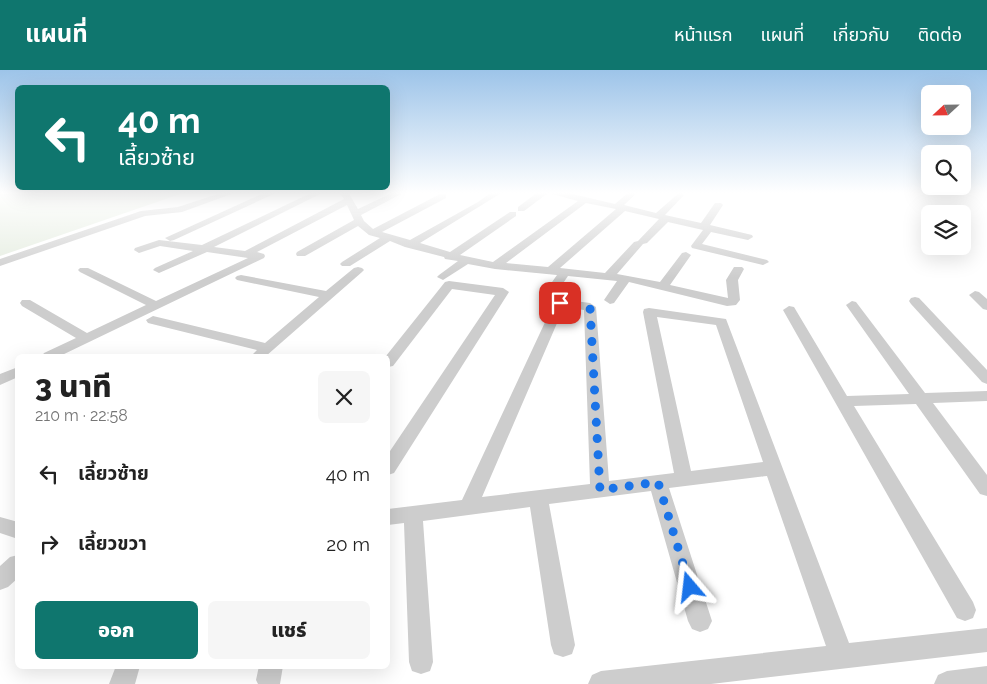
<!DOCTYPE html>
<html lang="th">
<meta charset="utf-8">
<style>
body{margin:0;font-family:Raleway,"Noto Sans Thai",sans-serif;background:#f6f6f6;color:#222;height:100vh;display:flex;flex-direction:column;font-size:19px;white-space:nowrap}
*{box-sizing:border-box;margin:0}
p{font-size:16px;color:#767676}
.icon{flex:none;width:28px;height:28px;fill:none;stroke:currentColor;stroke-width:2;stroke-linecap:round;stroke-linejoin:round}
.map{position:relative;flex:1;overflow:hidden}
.side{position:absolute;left:15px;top:284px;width:375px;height:315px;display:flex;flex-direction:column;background:#fff;border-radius:8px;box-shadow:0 5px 20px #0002}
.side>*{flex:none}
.top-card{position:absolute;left:15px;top:15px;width:375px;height:105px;border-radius:8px;box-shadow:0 5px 20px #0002;background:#0f766e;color:#fff;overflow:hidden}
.needle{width:32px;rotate:248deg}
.tools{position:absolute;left:921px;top:15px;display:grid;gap:10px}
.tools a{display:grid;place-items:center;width:50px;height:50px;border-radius:8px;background:#fff;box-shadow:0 5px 20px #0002;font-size:25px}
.pin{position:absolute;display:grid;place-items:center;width:42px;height:42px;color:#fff;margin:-21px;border-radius:10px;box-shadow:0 2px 8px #0006}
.me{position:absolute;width:55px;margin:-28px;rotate:343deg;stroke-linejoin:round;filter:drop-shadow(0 0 4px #0008)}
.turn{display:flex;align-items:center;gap:18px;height:105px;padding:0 20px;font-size:22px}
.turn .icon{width:65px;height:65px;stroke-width:2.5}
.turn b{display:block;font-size:35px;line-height:42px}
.round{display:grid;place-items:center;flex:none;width:52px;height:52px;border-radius:8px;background:#f6f6f6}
.headline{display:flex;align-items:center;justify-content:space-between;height:85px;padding:0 20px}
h1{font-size:30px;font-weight:800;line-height:38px}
.button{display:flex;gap:10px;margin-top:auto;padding:10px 20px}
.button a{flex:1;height:58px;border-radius:8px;background:#0f766e;color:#fff;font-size:20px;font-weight:800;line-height:58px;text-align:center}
.button a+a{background:#f6f6f6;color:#222}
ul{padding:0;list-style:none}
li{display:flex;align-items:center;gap:15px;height:70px;padding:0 20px}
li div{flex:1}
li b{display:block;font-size:19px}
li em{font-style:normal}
header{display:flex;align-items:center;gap:30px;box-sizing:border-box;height:70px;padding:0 25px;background:#0f766e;color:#fff}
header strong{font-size:24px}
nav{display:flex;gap:28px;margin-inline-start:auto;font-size:18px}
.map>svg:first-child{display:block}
.green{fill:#e4ecdf}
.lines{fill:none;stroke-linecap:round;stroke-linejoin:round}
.street{fill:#cdcdcd;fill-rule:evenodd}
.route{stroke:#1a73e8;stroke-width:9;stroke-dasharray:0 16.2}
</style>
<header>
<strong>แผนที่</strong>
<nav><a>หน้าแรก</a><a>แผนที่</a><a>เกี่ยวกับ</a><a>ติดต่อ</a></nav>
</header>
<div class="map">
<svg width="987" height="614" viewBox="0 0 987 614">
<rect width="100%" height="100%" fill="#fff"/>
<polygon class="green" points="0,122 186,122 0,186"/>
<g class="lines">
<g class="street">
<polygon points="224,122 237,122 182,142 145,146 0,196 0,189 141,141 178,137"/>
<polygon points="266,122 278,122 174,170 170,171 165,168"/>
<path d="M 313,122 L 324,122 L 214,177 L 245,181 L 344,129 L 339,122 L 348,122 L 358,139 L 394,122 L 405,122 L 361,145 L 364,151 L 373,159 L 440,124 L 446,124 L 446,128 L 382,162 L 410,170 L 478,132 L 492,122 L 503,122 L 420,173 L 450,182 L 510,142 L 516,142 L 516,146 L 460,185 L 493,192 L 578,131 L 548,123 L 524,141 L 518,141 L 518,137 L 538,122 L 564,122 L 615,134 L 629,122 L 638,122 L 624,135 L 656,143 L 680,122 L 684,125 L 665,145 L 701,153 L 715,133 L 721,133 L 723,135 L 710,155 L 752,165 L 753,167 L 748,170 L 711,162 L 702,174 L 767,190 L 769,192 L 763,195 L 692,178 L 691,176 L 703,160 L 668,152 L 647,173 L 643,174 L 617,204 L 660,212 L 682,183 L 686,182 L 691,185 L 670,215 L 728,228 L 726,210 L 734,197 L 742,197 L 744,199 L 738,210 L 740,230 L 736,235 L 727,236 L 629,212 L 614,233 L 610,234 L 604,230 L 617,211 L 568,206 L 555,225 L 551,226 L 545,222 L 557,205 L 495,199 L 468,194 L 443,210 L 437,207 L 439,205 L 458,191 L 445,189 L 444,187 L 405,177 L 390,171 L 350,196 L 342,196 L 340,194 L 342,192 L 380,168 L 369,165 L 358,156 L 305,186 L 297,186 L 296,184 L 297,182 L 354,150 L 347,135 L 257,182 L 264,184 L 265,186 L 264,188 L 60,286 L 42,286 L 44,283 L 76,268 L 22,236 L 20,233 L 22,230 L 30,230 L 87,263 L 146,235 L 80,202 L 78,200 L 80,198 L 88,198 L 156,231 L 248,188 L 207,182 L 159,203 L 153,200 L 155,198 L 193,181 L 160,176 L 139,183 L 134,180 L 135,178 L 159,170 L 202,175 ZM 586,133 L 616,139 L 548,197 L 506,193 ZM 625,141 L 659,149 L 638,171 L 634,172 L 605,203 L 560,198 Z"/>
<polygon points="358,197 362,198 364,200 362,202 266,286 251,286 257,280 148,253 146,250 153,246 265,273 319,227 237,210 235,208 237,206 241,205 326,221 354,198"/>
<polygon points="449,211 503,218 509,222 394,403 388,405 388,384 495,225 452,219 393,296 388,297 388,286 386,286 445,212"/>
<polygon points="975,221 979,222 987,229 987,240 983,239 969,225"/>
<polygon points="915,227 919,228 987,300 987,314 982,312 911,234 909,231 911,228"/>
<path d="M 560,229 L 590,233 L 596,237 L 609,411 L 674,403 L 643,242 L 644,239 L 649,238 L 726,249 L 849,573 L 987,558 L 987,582 L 711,614 L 588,614 L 592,605 L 601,601 L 826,576 L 767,406 L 669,418 L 712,551 L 708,559 L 700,562 L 692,559 L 688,551 L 651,421 L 549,434 L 575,575 L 572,584 L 563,587 L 554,584 L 551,575 L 530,437 L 423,451 L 433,592 L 430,601 L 421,604 L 412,601 L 409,592 L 404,453 L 388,455 L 388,439 L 462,430 L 554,233 ZM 564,237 L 584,240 L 590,414 L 482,427 ZM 657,247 L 716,255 L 763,392 L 691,401 Z"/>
<polygon points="852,231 856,232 925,323 987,321 987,331 933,333 987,405 987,426 980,424 916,334 854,336 973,532 976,540 973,548 965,551 957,548 783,240 789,236 794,237 847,326 909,324 846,235"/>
<polygon points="18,297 18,307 0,315 0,304"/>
<polygon points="0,447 18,452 18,469 0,463"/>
<polygon points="18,485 18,508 8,517 0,520 0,496 10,487"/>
<polygon points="116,596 140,596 135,614 109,614"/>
<polygon points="259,596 283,596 280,614 258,614 256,610"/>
<polygon points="987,596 987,614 934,614 938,605 947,601"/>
</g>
</g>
<linearGradient id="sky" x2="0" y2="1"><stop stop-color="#9dc4e9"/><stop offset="0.59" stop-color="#fff"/><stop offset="1" stop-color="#fff" stop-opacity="0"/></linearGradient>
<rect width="987" height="208" fill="url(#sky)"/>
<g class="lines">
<polyline class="route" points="560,233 590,237 600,420 658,412 690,517"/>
</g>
</svg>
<div class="tools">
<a><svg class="needle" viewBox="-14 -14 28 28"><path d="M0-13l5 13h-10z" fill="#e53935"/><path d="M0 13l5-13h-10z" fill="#767676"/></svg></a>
<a><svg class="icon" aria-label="search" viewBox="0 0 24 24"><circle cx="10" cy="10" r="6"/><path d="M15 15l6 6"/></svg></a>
<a><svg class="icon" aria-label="layers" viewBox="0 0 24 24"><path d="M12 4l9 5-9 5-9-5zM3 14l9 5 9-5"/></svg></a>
</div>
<div class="pin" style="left:560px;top:233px;background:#d93025"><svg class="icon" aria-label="arrive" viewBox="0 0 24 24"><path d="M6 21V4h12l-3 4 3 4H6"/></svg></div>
<svg class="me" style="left:690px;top:517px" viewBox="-20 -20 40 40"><path d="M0-17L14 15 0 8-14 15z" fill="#1a73e8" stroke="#fff" stroke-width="4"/></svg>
<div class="top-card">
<div class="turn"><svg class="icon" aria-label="left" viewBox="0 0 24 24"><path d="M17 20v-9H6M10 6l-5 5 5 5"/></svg><div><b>40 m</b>เลี้ยวซ้าย</div></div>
</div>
<section class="side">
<div class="headline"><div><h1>3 นาที</h1><p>210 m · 22:58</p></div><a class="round"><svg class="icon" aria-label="close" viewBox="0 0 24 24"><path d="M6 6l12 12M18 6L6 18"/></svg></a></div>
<ul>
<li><svg class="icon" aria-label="left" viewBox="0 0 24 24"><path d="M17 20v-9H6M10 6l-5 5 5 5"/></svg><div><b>เลี้ยวซ้าย</b></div><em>40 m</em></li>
<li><svg class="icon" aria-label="right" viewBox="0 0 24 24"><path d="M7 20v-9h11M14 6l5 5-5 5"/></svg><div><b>เลี้ยวขวา</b></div><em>20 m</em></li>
</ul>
<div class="button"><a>ออก</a><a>แชร์</a></div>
</section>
</div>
